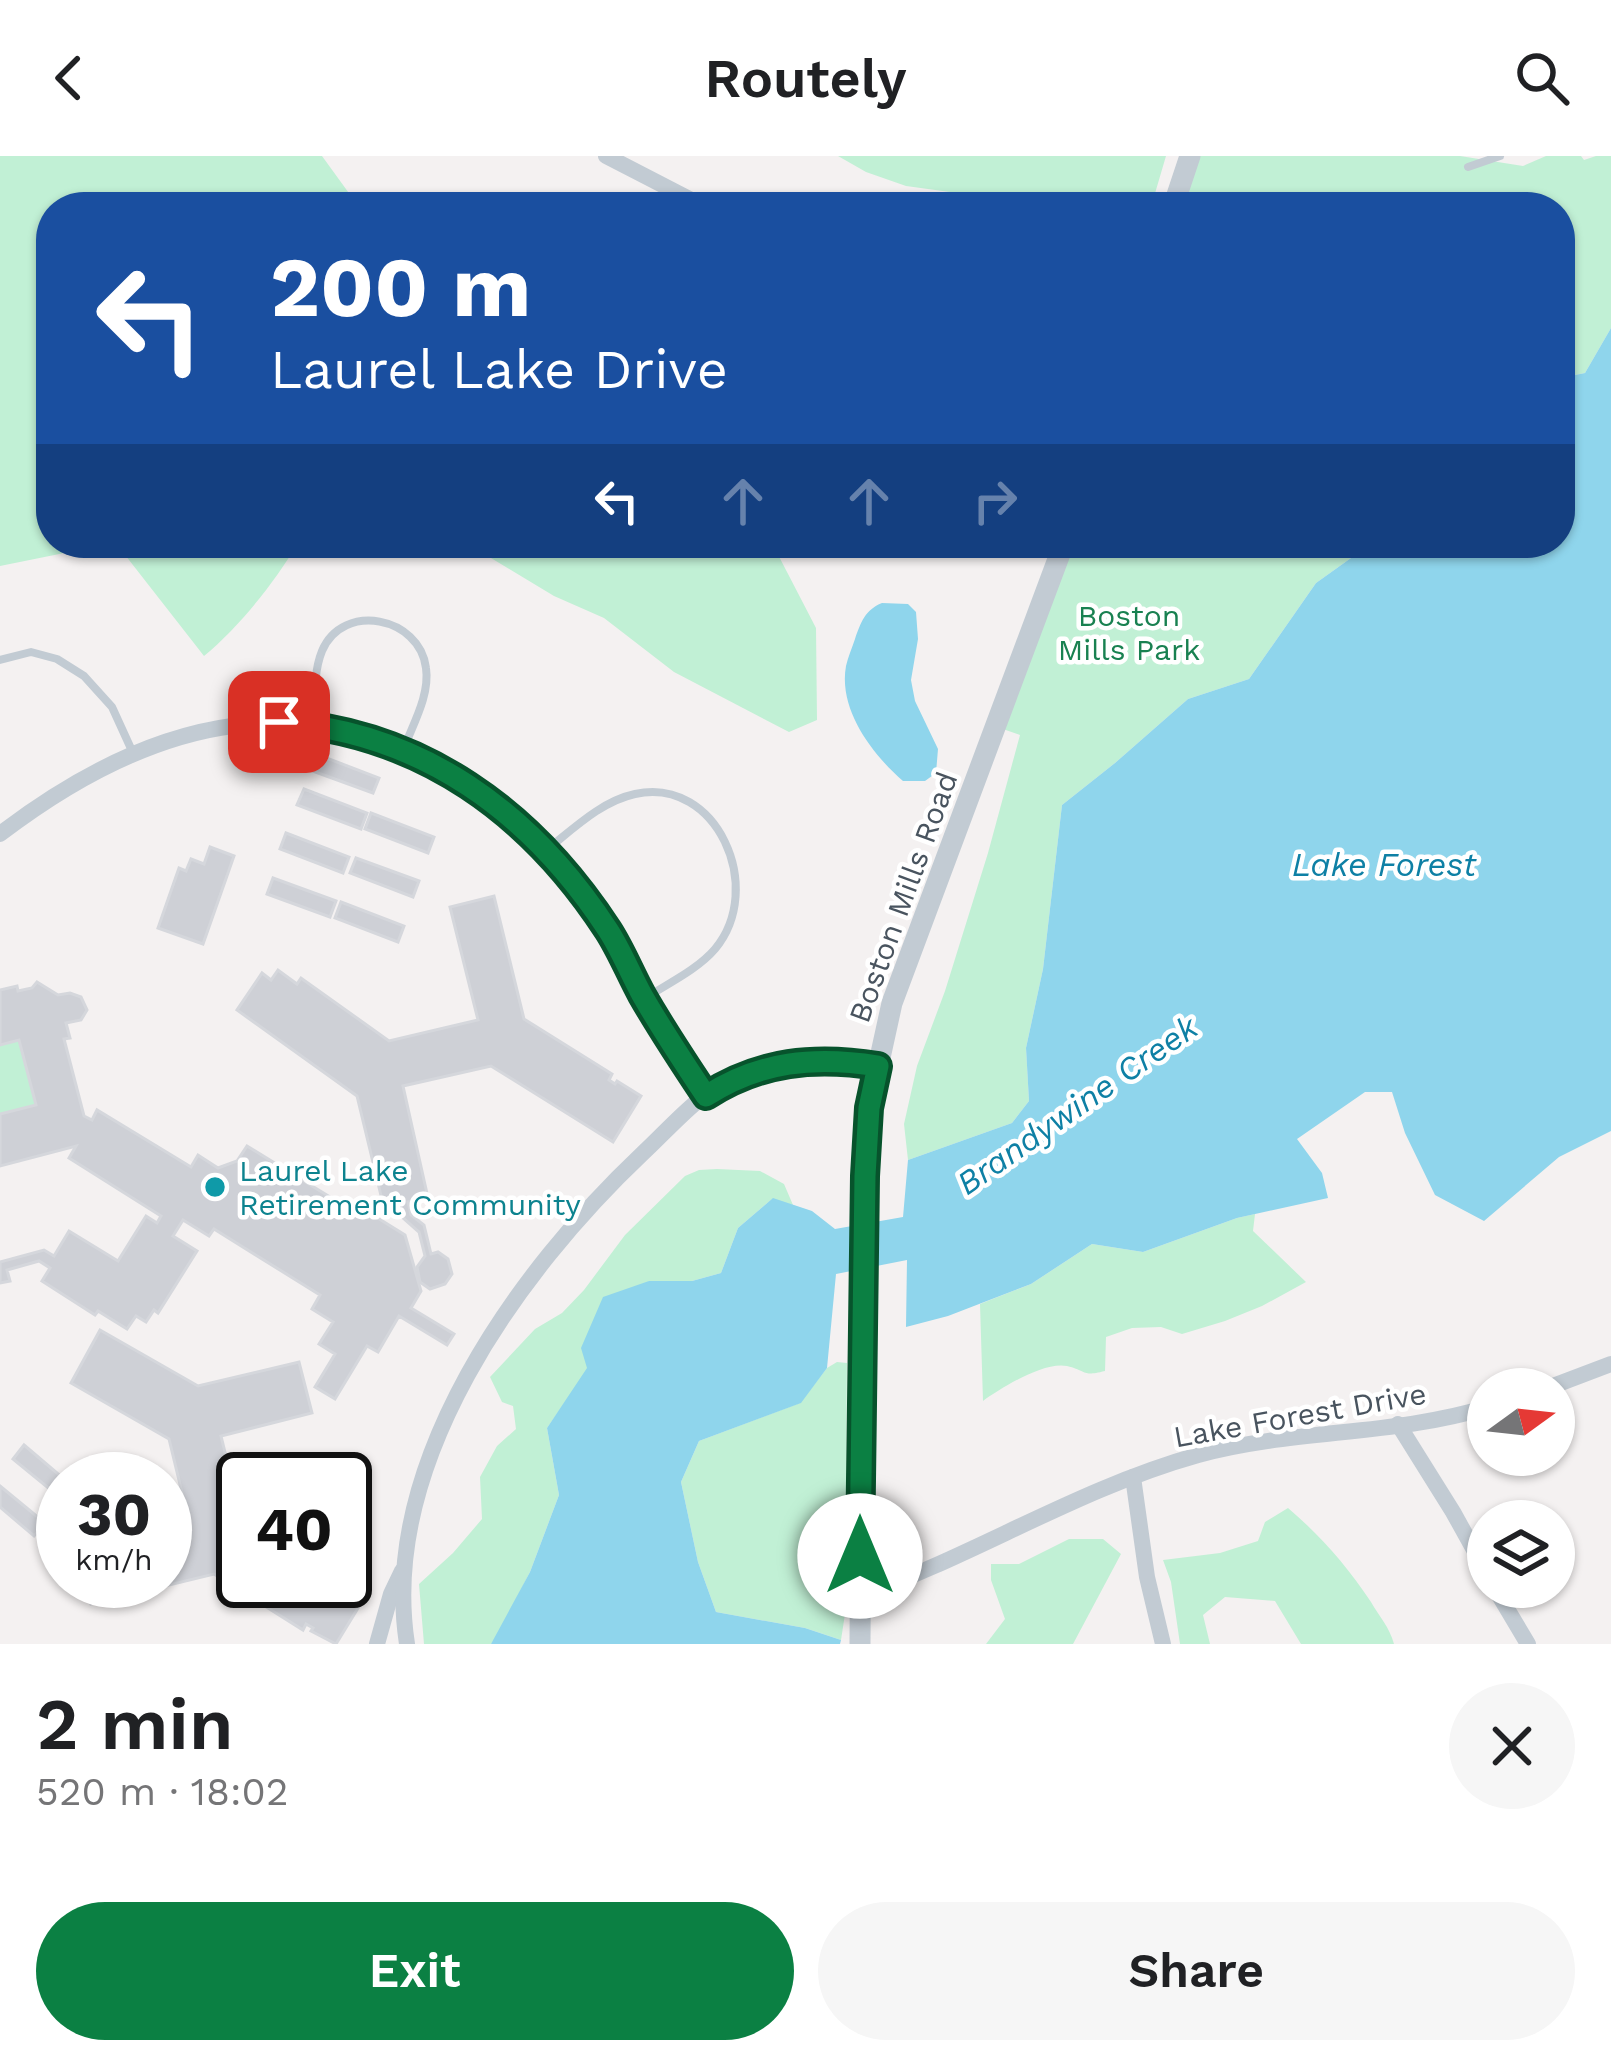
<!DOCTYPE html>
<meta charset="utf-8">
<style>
body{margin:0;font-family:"Work Sans",sans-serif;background:#f6f6f6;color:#202124;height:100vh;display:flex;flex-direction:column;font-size:45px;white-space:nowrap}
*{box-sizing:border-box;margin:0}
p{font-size:39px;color:#757577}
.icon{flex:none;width:66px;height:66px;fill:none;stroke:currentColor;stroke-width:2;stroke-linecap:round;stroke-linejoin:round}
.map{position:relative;height:1488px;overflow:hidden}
.panel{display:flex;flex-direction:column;background:#fff;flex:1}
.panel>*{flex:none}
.hud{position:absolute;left:36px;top:36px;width:1539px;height:366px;border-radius:48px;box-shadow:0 3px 9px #0004;background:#1a4fa0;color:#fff;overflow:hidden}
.needle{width:78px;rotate:75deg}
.tools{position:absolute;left:1467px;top:1212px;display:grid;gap:24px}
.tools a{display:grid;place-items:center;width:108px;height:108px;border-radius:50%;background:#fff;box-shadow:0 3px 9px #0004;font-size:60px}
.speed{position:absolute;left:36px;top:1296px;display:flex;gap:24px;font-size:60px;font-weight:700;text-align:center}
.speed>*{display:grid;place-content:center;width:156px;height:156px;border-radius:50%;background:#fff;box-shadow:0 3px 9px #0004;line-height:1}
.speed small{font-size:30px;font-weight:400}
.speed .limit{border:6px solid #111;border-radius:18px;background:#fff;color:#111}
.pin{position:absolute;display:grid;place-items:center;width:102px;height:102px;color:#fff;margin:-51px;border-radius:24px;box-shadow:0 6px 18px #0006}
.me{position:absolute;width:132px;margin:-66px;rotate:0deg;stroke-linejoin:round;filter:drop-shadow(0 0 9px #0008)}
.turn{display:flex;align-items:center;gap:42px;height:252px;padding:0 36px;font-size:54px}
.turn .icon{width:156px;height:156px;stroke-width:2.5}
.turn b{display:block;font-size:84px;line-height:102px}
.lanes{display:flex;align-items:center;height:114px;padding:0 36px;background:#0003;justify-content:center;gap:60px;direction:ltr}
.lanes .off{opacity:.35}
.round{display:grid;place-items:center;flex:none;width:126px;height:126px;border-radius:63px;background:#f6f6f6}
.overview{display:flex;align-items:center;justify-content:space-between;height:204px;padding:0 36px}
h1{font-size:72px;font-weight:600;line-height:90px}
.action{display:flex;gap:24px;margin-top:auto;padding:24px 36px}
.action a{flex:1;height:138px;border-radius:72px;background:#0b8043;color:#fff;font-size:48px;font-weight:600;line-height:138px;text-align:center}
.action a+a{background:#f6f6f6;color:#202124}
header{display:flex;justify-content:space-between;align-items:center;height:156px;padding:0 36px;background:#fff;font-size:54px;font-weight:600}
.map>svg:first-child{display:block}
.green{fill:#c1f0d5}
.water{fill:#8fd5ec}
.building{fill:#ced0d6;stroke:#d5d7dc;stroke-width:3}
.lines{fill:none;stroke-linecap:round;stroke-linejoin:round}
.service{stroke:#c2cbd3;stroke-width:8}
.minor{stroke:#c2cbd3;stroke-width:16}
.tertiary{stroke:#c2cbd3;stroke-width:21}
.route-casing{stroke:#07532c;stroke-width:30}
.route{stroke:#0b8043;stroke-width:21}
.culture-dot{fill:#0f9aa8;stroke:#fff;stroke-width:4.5}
.labels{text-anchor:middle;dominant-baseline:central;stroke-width:9;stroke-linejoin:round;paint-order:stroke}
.park-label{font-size:30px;fill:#198151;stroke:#fff}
.street-label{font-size:30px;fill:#49545f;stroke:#fff}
.culture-label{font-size:30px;fill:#0d838f;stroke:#fff;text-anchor:start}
.water-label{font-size:33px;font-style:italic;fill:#0e80a5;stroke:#fff}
</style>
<header><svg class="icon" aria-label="back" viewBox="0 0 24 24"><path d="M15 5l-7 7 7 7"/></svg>Routely<svg class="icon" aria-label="search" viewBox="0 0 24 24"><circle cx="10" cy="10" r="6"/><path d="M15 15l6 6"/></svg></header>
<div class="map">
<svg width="1611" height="1488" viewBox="0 0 1611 1488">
<rect width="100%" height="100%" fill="#f4f1f1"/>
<g class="green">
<path d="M 0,0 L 322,0 L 359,51 L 51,51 L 51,387 L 298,387 C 275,426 239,471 204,500 L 122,395 C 107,399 98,401 84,393 L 0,410 Z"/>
<polygon points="838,0 1166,0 1151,51 979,51 950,36 906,30 866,16"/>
<polygon points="1199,0 1460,0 1523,10 1546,0 1581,0 1584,4 1596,0 1611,0 1611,172 1585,217 1560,222 1560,51 1183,51"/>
<polygon points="457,387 772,387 816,472 817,564 789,576 674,516 604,462 554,440 476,393"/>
<polygon points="1064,387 1372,387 1316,427 1249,523 1188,543 1115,607 1062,649 1043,813 1026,892 1029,945 1012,967 908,1004 904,968 917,910 945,835 988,697 1020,579 997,571"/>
<polygon points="19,884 36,949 0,958 0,889"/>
<polygon points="717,1013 760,1015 784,1028 793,1049 772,1043 738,1072 721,1117 692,1125 649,1125 547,1272 559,1339 530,1416 495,1484 491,1488 424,1488 419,1428 453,1397 482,1363 480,1321 497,1290 516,1273 513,1250 502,1246 490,1221 535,1173 562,1157 584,1134 625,1079 685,1020 699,1014"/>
<path d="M 1255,1058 L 1253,1075 L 1306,1126 L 1262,1150 L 1225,1165 L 1182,1178 L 1161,1171 L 1132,1172 L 1106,1181 L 1105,1215 C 1081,1221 1088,1215 1067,1210 C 1044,1205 1001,1232 983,1245 L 980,1148 L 1031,1128 L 1092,1088 L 1143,1096 L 1237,1062 Z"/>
<polygon points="837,1206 847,1207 845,1458 841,1484 805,1472 716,1456 698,1406 681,1326 699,1285 800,1247 827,1212"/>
<path d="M 1288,1352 C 1321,1380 1347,1410 1371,1446 C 1379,1460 1390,1472 1394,1488 L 1301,1488 L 1275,1445 L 1225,1441 L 1203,1459 L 1210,1488 L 1180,1488 L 1171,1426 L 1163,1404 L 1220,1397 L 1258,1385 L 1265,1366 Z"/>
<polygon points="1069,1383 1103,1383 1121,1398 1073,1488 986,1488 1005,1463 991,1424 991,1408 1019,1408"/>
</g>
<g class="water">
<polygon points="1611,172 1611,975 1559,1001 1484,1065 1435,1039 1405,977 1392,936 1365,936 1297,983 1322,1017 1328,1042 1237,1062 1143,1096 1092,1088 1031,1128 948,1160 906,1171 907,1104 836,1118 827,1212 801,1247 699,1285 681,1326 698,1406 716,1456 805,1472 841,1484 840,1488 491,1488 530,1416 559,1339 547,1272 587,1212 581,1192 603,1141 649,1125 692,1125 721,1117 738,1072 773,1042 812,1055 835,1073 903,1061 908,1004 1012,967 1029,945 1026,892 1043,813 1062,649 1115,607 1188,543 1249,523 1316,427 1372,387 1560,387 1560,222 1585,217"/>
<path d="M 882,447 L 908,448 L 916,456 L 918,483 L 911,524 L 915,545 L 938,593 L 936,617 L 925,625 L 903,625 C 873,599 838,554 846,510 C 848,501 852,492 855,483 C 861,466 865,454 882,447 Z"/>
</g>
<g class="building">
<polygon points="316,598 379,622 373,637 310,614"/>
<polygon points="304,633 367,657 361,673 297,649"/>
<polygon points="371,657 434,681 428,697 365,673"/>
<polygon points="286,677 349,701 343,717 280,693"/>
<polygon points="210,691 234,700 203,788 158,772 179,712 186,715 191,703 204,708"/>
<polygon points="356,702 419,725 413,741 350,717"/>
<polygon points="273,722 336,745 330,761 267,738"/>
<polygon points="494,740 524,863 612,918 609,924 615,928 617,925 641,940 613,986 491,910 403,930 428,1042 408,1046 411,1059 424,1069 431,1098 438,1096 448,1103 452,1118 445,1128 430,1133 420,1126 417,1111 425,1100 419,1076 403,1062 399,1048 384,1052 357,940 237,854 262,817 271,824 278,814 297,828 301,822 389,885 478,864 450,751"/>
<polygon points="341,746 404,770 398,786 335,762"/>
<polygon points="37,826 58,839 70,837 81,841 87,854 81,864 66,867 70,882 64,883 84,960 92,964 97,954 191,1011 198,999 218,1012 237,1005 247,990 356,1057 360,1051 405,1079 421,1135 411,1152 454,1178 447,1189 399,1160 378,1196 367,1190 335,1243 315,1231 335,1198 319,1188 333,1166 312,1153 320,1139 214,1073 209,1080 183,1064 173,1080 197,1095 158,1157 154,1154 146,1166 136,1160 127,1173 98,1155 95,1159 42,1125 50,1112 39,1105 7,1114 10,1125 0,1127 0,1106 44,1094 54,1100 69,1075 118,1105 146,1060 157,1067 161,1060 69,1002 76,990 0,1010 0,958 36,949 19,884 0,889 0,834 17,830 18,835 32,832"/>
<polygon points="100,1174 198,1230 299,1206 312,1257 221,1280 243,1369 243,1425 333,1425 363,1444 336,1488 311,1475 313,1472 306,1468 303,1474 214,1418 91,1448 85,1425 165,1425 165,1381 191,1374 169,1283 71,1227"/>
<polygon points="24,1289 64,1323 63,1344 13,1303"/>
<polygon points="0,1330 45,1367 34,1380 0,1351"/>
</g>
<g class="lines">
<g class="service">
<polyline points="1468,11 1500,0"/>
<polyline points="0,504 31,496 57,503 84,520 112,551 133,597"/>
<path d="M 314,569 C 315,545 313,517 322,495 C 343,445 420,461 426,512 C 430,539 413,568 404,592"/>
<path d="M 549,692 C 574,672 602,645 635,638 C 717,620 766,732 715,793 C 698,813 669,827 647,841"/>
</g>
<g class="minor">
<polyline points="606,0 705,51"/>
<path d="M 0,678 C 152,562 312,519 478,637 C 505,656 533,676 555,701 C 578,728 601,759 618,791 C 627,807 634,824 643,839 C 662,874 684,907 706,940"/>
<polyline points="1545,1233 1611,1208"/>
<polyline points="1398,1268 1453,1356 1488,1419"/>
<polyline points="1133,1321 1147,1421 1163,1488"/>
<polyline points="1494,1431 1528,1488"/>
<path d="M 860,1440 C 975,1399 1080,1332 1198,1299 C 1293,1273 1394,1280 1488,1251"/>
<polyline points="377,1488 391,1438 402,1415"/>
<path d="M 407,1488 C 379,1307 518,1115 643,997 C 670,972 700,936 734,922 C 780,903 829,902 877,911"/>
</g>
<g class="tertiary">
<polyline points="1173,51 1190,0"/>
<polyline points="860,1488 862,1177 869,952 892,847 1064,387"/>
</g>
</g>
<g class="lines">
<g class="route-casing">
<path id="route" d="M 279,566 C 422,576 531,656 608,774 C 621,794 630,817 642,839 C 662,874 684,907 706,940 C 760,905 815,900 878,910 L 869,952 L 865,1020 L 860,1400"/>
</g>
<use href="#route" class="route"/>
</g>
<circle class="culture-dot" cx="215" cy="1031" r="12"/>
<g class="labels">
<g class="park-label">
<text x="1129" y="459">Boston<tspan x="1129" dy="34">Mills Park</tspan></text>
</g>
<g class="street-label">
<text transform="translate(903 741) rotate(-70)">Boston Mills Road</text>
<text transform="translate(1300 1259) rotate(-10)">Lake Forest Drive</text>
</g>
<g class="culture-label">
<text x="239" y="1014">Laurel Lake<tspan x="239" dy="34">Retirement Community</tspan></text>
</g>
<g class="water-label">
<text x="1384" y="708">Lake Forest</text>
<text transform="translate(1077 949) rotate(-35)">Brandywine Creek</text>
</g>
</g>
</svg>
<div class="tools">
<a><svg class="needle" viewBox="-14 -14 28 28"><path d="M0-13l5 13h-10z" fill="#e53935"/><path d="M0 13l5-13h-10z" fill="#757577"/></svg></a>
<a><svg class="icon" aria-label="layers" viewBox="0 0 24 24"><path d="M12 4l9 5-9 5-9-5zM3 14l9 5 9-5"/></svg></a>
</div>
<div class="speed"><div>30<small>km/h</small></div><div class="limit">40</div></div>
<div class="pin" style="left:279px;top:566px;background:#d93025"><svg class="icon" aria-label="arrive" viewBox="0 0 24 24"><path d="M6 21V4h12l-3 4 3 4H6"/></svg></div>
<svg class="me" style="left:860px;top:1400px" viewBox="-20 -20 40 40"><circle r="19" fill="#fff"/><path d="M0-13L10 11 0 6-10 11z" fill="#0b8043"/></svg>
<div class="hud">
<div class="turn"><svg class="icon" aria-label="left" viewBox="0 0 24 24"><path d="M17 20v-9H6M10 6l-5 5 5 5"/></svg><div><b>200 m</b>Laurel Lake Drive</div></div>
<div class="lanes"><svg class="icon" aria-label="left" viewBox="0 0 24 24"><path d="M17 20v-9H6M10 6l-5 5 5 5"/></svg><svg class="icon off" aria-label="ahead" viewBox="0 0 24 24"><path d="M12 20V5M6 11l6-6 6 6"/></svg><svg class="icon off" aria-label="ahead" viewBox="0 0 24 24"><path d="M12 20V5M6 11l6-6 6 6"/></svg><svg class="icon off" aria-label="right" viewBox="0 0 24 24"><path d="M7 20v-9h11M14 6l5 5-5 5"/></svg></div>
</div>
</div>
<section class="panel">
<div class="overview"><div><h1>2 min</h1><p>520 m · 18:02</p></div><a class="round"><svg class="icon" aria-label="close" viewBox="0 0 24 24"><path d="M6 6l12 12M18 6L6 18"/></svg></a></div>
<div class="action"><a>Exit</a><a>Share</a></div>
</section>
